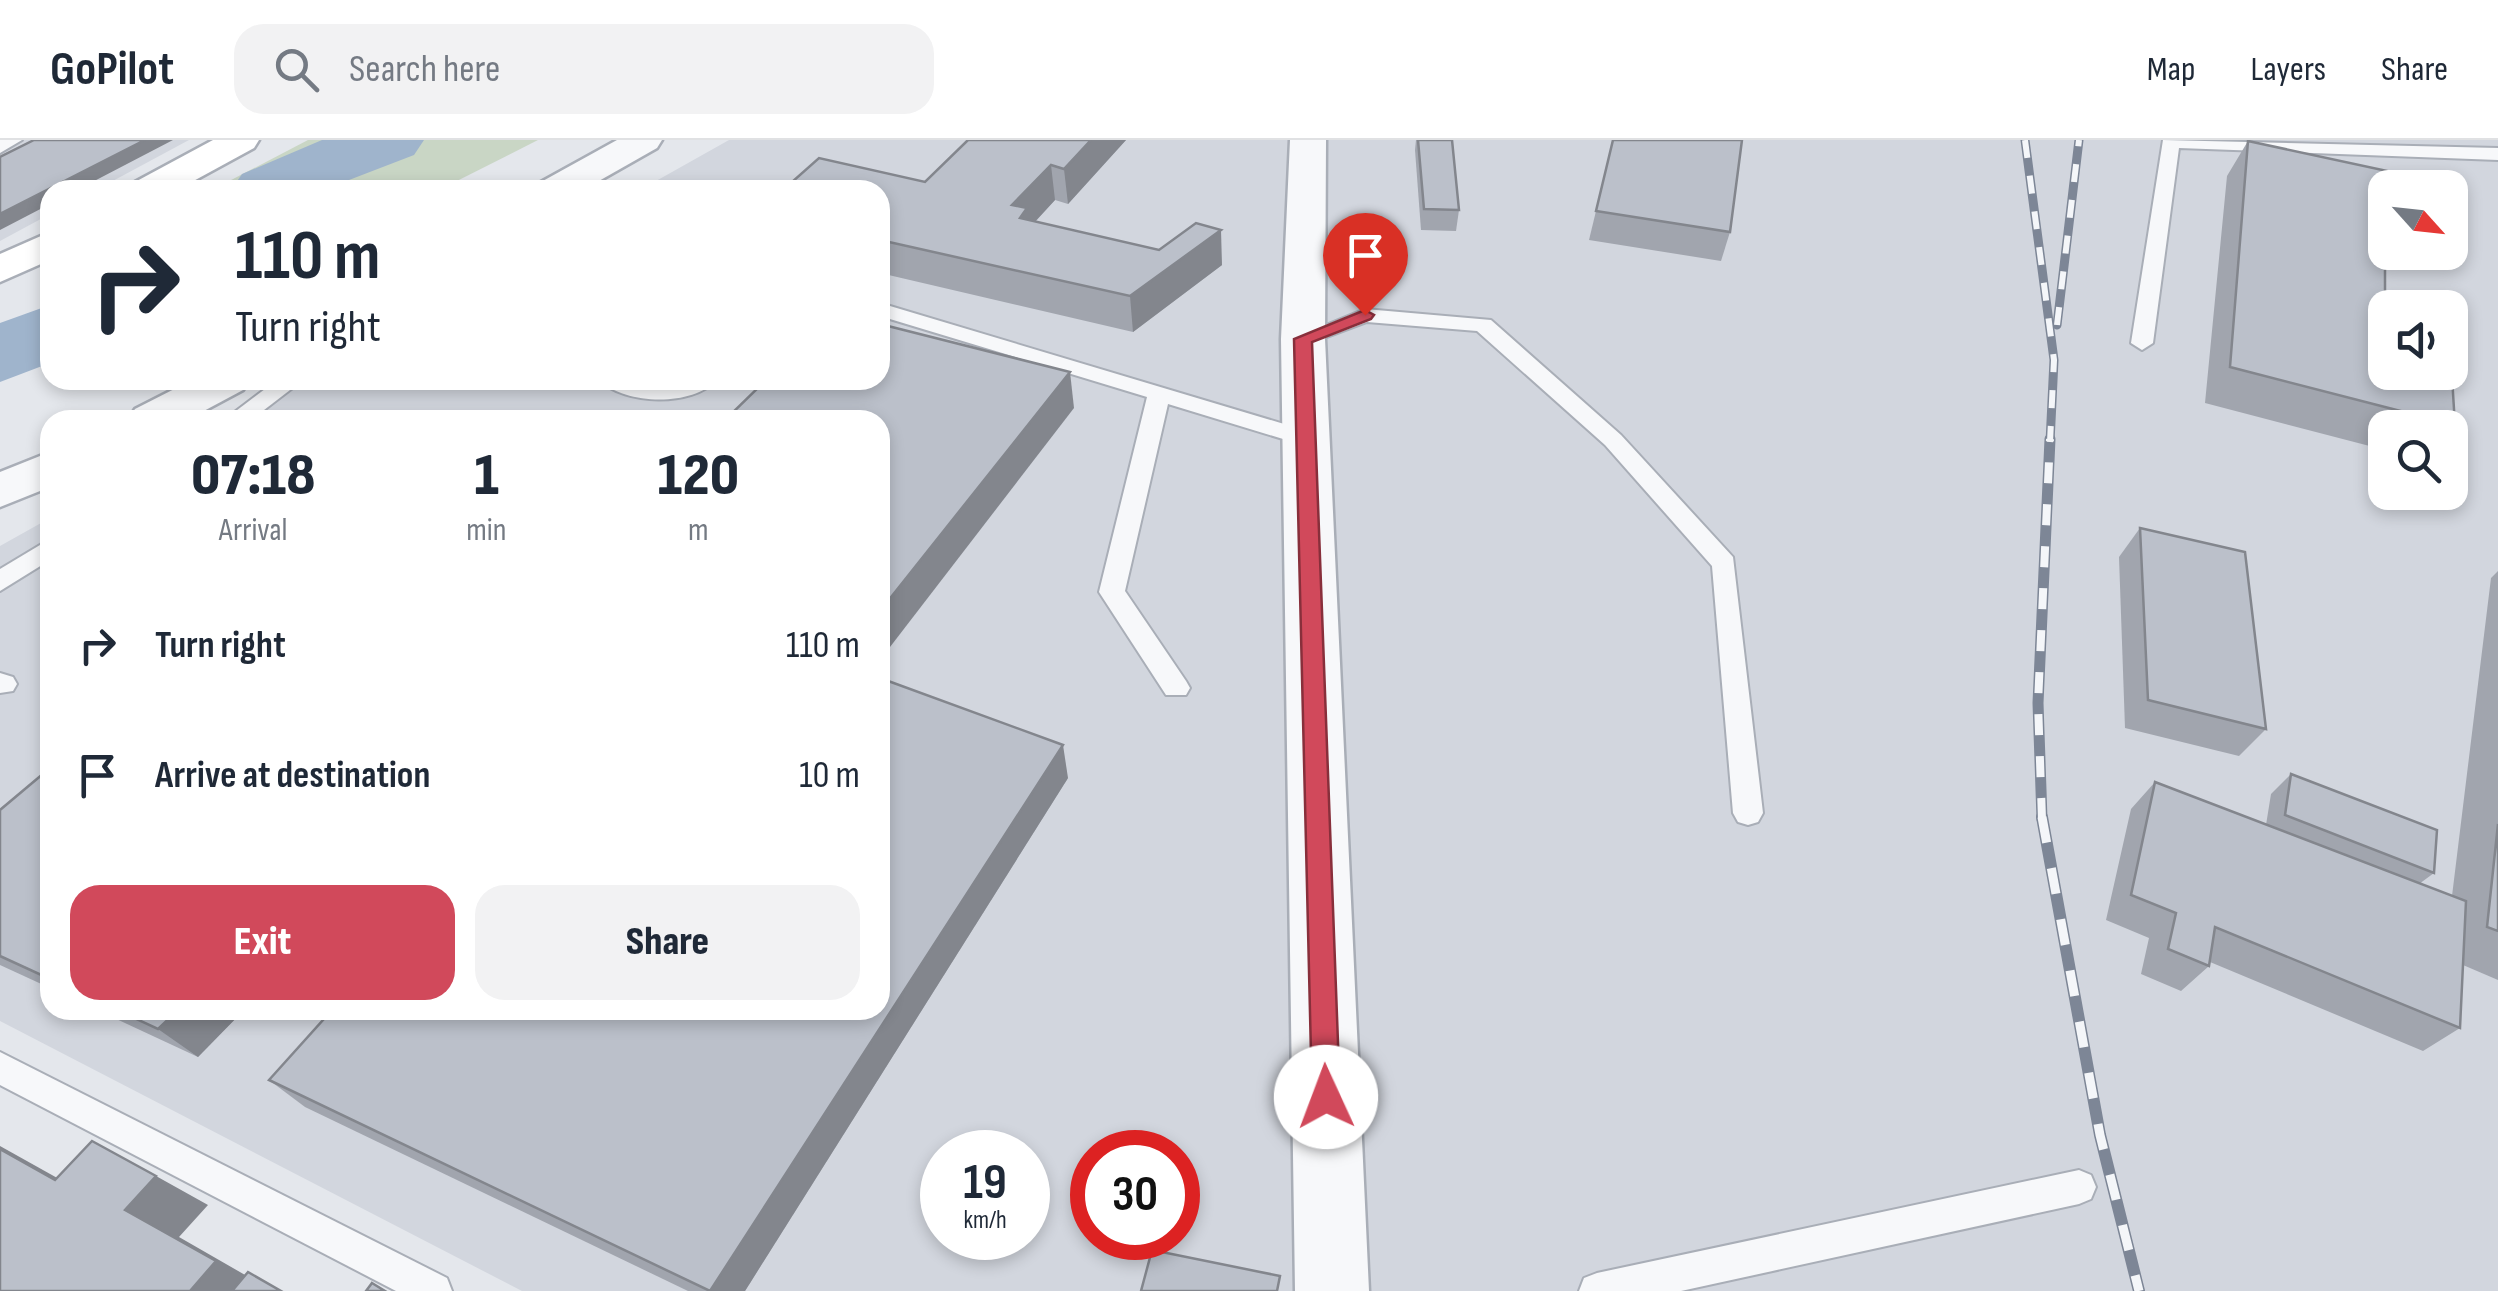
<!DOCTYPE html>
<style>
body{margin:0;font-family:"Sofia Sans Condensed",sans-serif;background:#f2f2f3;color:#1f2937;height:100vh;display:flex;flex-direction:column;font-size:38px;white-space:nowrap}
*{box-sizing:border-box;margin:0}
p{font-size:32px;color:#747a83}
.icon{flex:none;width:55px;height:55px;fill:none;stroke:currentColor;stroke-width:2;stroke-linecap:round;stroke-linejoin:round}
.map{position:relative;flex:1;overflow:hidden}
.side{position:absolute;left:40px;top:270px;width:850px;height:610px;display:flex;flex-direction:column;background:#fff;border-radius:30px;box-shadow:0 5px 15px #0003}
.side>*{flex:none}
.top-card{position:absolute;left:40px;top:40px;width:850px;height:210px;border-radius:30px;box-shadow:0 5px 15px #0003;background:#fff;color:#1f2937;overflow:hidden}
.needle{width:65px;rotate:117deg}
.fabs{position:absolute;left:2368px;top:30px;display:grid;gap:20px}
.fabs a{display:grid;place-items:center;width:100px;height:100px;border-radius:20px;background:#fff;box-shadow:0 5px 15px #0003;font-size:50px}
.speed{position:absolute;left:920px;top:990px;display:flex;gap:20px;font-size:50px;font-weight:700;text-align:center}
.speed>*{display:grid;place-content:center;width:130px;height:130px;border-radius:50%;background:#fff;box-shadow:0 5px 15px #0003;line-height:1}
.speed small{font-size:25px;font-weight:400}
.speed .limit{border:15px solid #d22;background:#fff;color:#111}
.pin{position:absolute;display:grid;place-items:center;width:85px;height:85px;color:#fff;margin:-102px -42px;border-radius:50% 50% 50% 0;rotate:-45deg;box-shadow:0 0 10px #0007}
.pin .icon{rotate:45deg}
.me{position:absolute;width:110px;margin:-55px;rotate:358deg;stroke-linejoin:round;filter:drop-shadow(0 0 8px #0008)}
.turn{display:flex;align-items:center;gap:35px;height:210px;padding:0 30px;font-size:45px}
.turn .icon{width:130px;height:130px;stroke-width:2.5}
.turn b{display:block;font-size:70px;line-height:85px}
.eta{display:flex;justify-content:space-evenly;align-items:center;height:170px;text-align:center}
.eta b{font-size:60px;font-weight:800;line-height:70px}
.button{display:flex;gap:20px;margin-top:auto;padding:20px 30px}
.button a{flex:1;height:115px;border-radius:30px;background:#d1495b;color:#fff;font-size:40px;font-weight:800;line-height:115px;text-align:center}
.button a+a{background:#f2f2f3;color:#1f2937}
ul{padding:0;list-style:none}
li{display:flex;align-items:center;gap:30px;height:130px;padding:0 30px}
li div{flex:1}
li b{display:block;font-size:38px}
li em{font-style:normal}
header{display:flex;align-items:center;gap:60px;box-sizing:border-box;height:140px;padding:0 50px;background:#fff;border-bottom:2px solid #e0e1e3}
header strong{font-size:48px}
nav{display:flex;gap:55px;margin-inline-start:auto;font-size:35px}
.search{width:700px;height:90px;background:#f2f2f3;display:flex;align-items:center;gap:25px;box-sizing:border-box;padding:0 35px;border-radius:30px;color:#747a83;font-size:38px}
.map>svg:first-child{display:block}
.built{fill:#d2d6de;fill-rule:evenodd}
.green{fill:#c9d6c5}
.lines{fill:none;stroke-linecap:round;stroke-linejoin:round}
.river{fill:#9fb4cc;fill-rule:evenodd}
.service-casing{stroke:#a9aeb7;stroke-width:4}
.minor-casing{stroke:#a9aeb7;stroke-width:5}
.tertiary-casing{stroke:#a9aeb7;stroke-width:5}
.secondary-casing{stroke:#a9aeb7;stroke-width:5}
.service{fill:#f7f8fa;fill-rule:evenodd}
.minor{fill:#f7f8fa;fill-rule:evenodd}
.tertiary{fill:#f7f8fa;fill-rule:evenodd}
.secondary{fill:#fff;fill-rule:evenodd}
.rail-far2-casing{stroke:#7d8696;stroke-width:9}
.rail-far1-casing{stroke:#7d8696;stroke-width:11}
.rail-casing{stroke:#7d8696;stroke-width:12}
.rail-far2{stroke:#f4f6f9;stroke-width:6;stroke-dasharray:18;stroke-linecap:butt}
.rail-far1{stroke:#f4f6f9;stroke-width:8;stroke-dasharray:21;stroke-linecap:butt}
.rail{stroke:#f4f6f9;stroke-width:9;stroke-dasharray:26;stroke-linecap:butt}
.wall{fill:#a1a5ae}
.shaded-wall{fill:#83868d}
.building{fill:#bbc0ca;stroke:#83868d;stroke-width:2.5}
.route{fill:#d1495b;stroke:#882f3b;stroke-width:2.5}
</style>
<header>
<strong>GoPilot</strong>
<div class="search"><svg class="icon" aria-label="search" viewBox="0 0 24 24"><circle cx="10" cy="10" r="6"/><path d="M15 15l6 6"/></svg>Search here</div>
<nav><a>Map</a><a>Layers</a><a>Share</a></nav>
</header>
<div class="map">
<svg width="2498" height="1151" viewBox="0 0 2498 1151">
<rect width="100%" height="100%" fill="#e4e7ec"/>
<g class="built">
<polygon points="0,0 189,0 96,50 50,50 50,74 0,101"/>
<path d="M 729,0 L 2498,0 L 2498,1151 L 522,1151 L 0,881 L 0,406 L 50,378 L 50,870 L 880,870 L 880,280 L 226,280 L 298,240 L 880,240 L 880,50 L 640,50 ZM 2385,48 L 2450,48 L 2450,112 L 2385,112 ZM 2385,168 L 2450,168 L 2450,232 L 2385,232 ZM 2385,288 L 2450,288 L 2450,352 L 2385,352 ZM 942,1012 L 1028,1012 L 1028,1098 L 942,1098 ZM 1092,1012 L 1178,1012 L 1178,1098 L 1092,1098 Z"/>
</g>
<g class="green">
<polygon points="308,0 367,0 257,50 212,50"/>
<polygon points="410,0 538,0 439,50 293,50 343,24"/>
</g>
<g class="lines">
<g class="river">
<polygon points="322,0 424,0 414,15 323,50 231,50 242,34"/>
<polygon points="50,165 50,223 0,242 0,183"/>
</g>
<g class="service-casing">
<g id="service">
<polygon points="0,0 22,0 0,13"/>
<polygon points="2163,0 2498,8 2498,20 2179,8 2153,203 2142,210 2131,203"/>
<polygon points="880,163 1314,293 1314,303 1306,306 1168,264 1125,451 1186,541 1190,548 1186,555 1166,555 1099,452 1147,257 880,176"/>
<polygon points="1365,169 1491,180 1621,295 1733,417 1763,673 1758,682 1748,685 1738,682 1733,673 1712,426 1605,305 1477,191 1367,182 1303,206 1292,199"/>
<polygon points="277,240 303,240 251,280 224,280"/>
<path d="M 600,240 L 671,245 L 716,240 C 693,267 624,265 600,240 Z"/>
<polygon points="50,399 50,420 0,451 0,429"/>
<polygon points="0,533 13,537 17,544 13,551 0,553"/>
<polygon points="0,912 447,1138 452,1151 396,1151 0,945"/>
<polygon points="2079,1030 2091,1035 2096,1047 2091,1059 2079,1064 1681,1151 1579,1151 1584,1138 1597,1133"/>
</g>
</g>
<g class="minor-casing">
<polygon id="minor" points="1290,0 1326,0 1325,199 1369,1151 1295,1151 1281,199"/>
</g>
<g class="tertiary-casing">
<g id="tertiary">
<polygon points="617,0 662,0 657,8 583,50 536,50 541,42"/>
<polygon points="192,240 249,240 243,250 187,280 128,280 135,269"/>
<polygon points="50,312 50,347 0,367 0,332"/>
</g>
</g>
<g class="secondary-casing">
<g id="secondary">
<polygon points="213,0 259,0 254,8 177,50 130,50 135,42"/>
<polygon points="50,92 50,120 0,142 0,114"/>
</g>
</g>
<use href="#service" class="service"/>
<use href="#minor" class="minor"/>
<use href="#tertiary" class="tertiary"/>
<use href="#secondary" class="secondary"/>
<g class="rail-far2-casing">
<g id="rail-far2">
<polyline points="2025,0 2054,220 2050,302"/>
<polyline points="2057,185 2079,0"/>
</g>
</g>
<g class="rail-far1-casing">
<polyline id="rail-far1" points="2042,679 2038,563 2050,299"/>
</g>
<g class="rail-casing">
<polyline id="rail" points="2042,677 2100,995 2139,1151"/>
</g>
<use href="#rail-far2" class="rail-far2"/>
<use href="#rail-far1" class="rail-far1"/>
<use href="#rail" class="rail"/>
</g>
<g class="wall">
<polygon points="968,0 1126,0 1068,64 1055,60 1035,82 1222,125 1133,192 880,133 880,50 925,42"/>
<polygon points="1416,0 1452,0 1459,70 1456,91 1421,90 1415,10"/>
<polygon points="2248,1 2385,48 2385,112 2417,112 2405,128 2385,124 2385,232 2455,285 2450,291 2450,288 2385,288 2385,310 2205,263 2227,36"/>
<polygon points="1596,71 1730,92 1721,121 1589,100"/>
<polygon points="2140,388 2266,589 2239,616 2125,588 2119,417"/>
<polygon points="2498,431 2498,840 2463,825 2460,888 2423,911 2210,822 2209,826 2181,851 2141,834 2149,798 2106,780 2131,669 2155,642 2266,685 2271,654 2291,634 2434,733 2419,744 2452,756 2491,438"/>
<polygon points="50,628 50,848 0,825 0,670"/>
<polygon points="1068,638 745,1151 688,1151 305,967 269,940"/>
<polygon points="97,870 244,870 198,917"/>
</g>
<g class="shaded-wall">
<polygon points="145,0 173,0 77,50 50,50 50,64 0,90 0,74"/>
<polygon points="1091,0 1126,0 1068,64 1064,29"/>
<polygon points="1051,25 1055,60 1030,87 1025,114 1012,65"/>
<polygon points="1221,90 1222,125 1133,192 1130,156"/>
<polygon points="1070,232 1074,268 880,520 880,471"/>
<polygon points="1063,605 1068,638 745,1151 710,1151"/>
<polygon points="178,870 244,870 198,917 158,889"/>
<polygon points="0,1006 111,1068 55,1040 0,1009"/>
<polygon points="156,1036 208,1065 179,1097 266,1147 262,1151 190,1151 125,1070"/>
</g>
<g class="building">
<polygon points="34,0 145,0 0,74 0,17"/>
<polygon points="968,0 1091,0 1064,29 1051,25 1012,65 1027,68 1020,78 1159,110 1196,83 1221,90 1130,156 880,100 880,50 783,50 819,18 925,42"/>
<polygon points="1418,0 1452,0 1459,70 1424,69"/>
<polygon points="1613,0 1742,0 1730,92 1596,71"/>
<polygon points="2248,1 2429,40 2429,48 2385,48 2385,232 2450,232 2451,221 2455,285 2230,227"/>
<polygon points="636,46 652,50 630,50"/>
<polygon points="880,184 1070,232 880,471 880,280 725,280 766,240 880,240"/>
<polygon points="2140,388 2245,412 2266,589 2148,560"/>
<polygon points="880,538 1063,605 710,1151 269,940 332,870 880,870"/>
<polygon points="50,628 50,839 0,816 0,670"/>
<polygon points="2291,634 2437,690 2434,733 2285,675"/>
<polygon points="2155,642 2466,761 2460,888 2215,787 2209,826 2168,809 2176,773 2131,755"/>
<polygon points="2498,684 2498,791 2487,787"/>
<polygon points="117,870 178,870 158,889"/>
<polygon points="92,1001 156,1036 125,1070 216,1121 190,1151 0,1151 0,1009 55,1040"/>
<polygon points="1152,1110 1280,1136 1277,1151 1141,1151"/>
<polygon points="248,1132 281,1151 232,1151"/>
<polygon points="372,1143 385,1151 366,1151"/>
</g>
<polygon class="route" points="1365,170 1374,175 1371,179 1312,202 1340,957 1336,967 1326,971 1316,967 1312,957 1294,199"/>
</svg>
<div class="fabs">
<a><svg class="needle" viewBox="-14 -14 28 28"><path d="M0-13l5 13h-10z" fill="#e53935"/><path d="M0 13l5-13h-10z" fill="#747a83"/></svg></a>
<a><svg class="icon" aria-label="sound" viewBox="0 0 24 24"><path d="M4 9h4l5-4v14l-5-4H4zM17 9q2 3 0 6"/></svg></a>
<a><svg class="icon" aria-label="search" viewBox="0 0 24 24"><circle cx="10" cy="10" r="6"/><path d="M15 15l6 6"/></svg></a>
</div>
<div class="speed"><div>19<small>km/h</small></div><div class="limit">30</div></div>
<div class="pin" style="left:1365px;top:175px;background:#d93025"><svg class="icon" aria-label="arrive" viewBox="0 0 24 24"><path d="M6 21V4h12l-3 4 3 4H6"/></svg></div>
<svg class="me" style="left:1326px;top:957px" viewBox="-20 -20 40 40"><circle r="19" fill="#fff"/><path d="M0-13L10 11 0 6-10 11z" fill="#d1495b"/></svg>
<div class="top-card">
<div class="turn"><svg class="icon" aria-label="right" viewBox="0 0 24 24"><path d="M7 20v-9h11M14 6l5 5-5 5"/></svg><div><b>110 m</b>Turn right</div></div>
</div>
<section class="side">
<div class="eta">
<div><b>07:18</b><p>Arrival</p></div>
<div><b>1</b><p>min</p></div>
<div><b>120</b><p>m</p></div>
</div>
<ul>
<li><svg class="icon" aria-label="right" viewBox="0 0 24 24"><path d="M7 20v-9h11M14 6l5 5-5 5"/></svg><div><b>Turn right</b></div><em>110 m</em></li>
<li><svg class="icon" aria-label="arrive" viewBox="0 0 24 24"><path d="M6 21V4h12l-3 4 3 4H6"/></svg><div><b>Arrive at destination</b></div><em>10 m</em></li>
</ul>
<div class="button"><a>Exit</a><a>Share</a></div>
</section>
</div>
